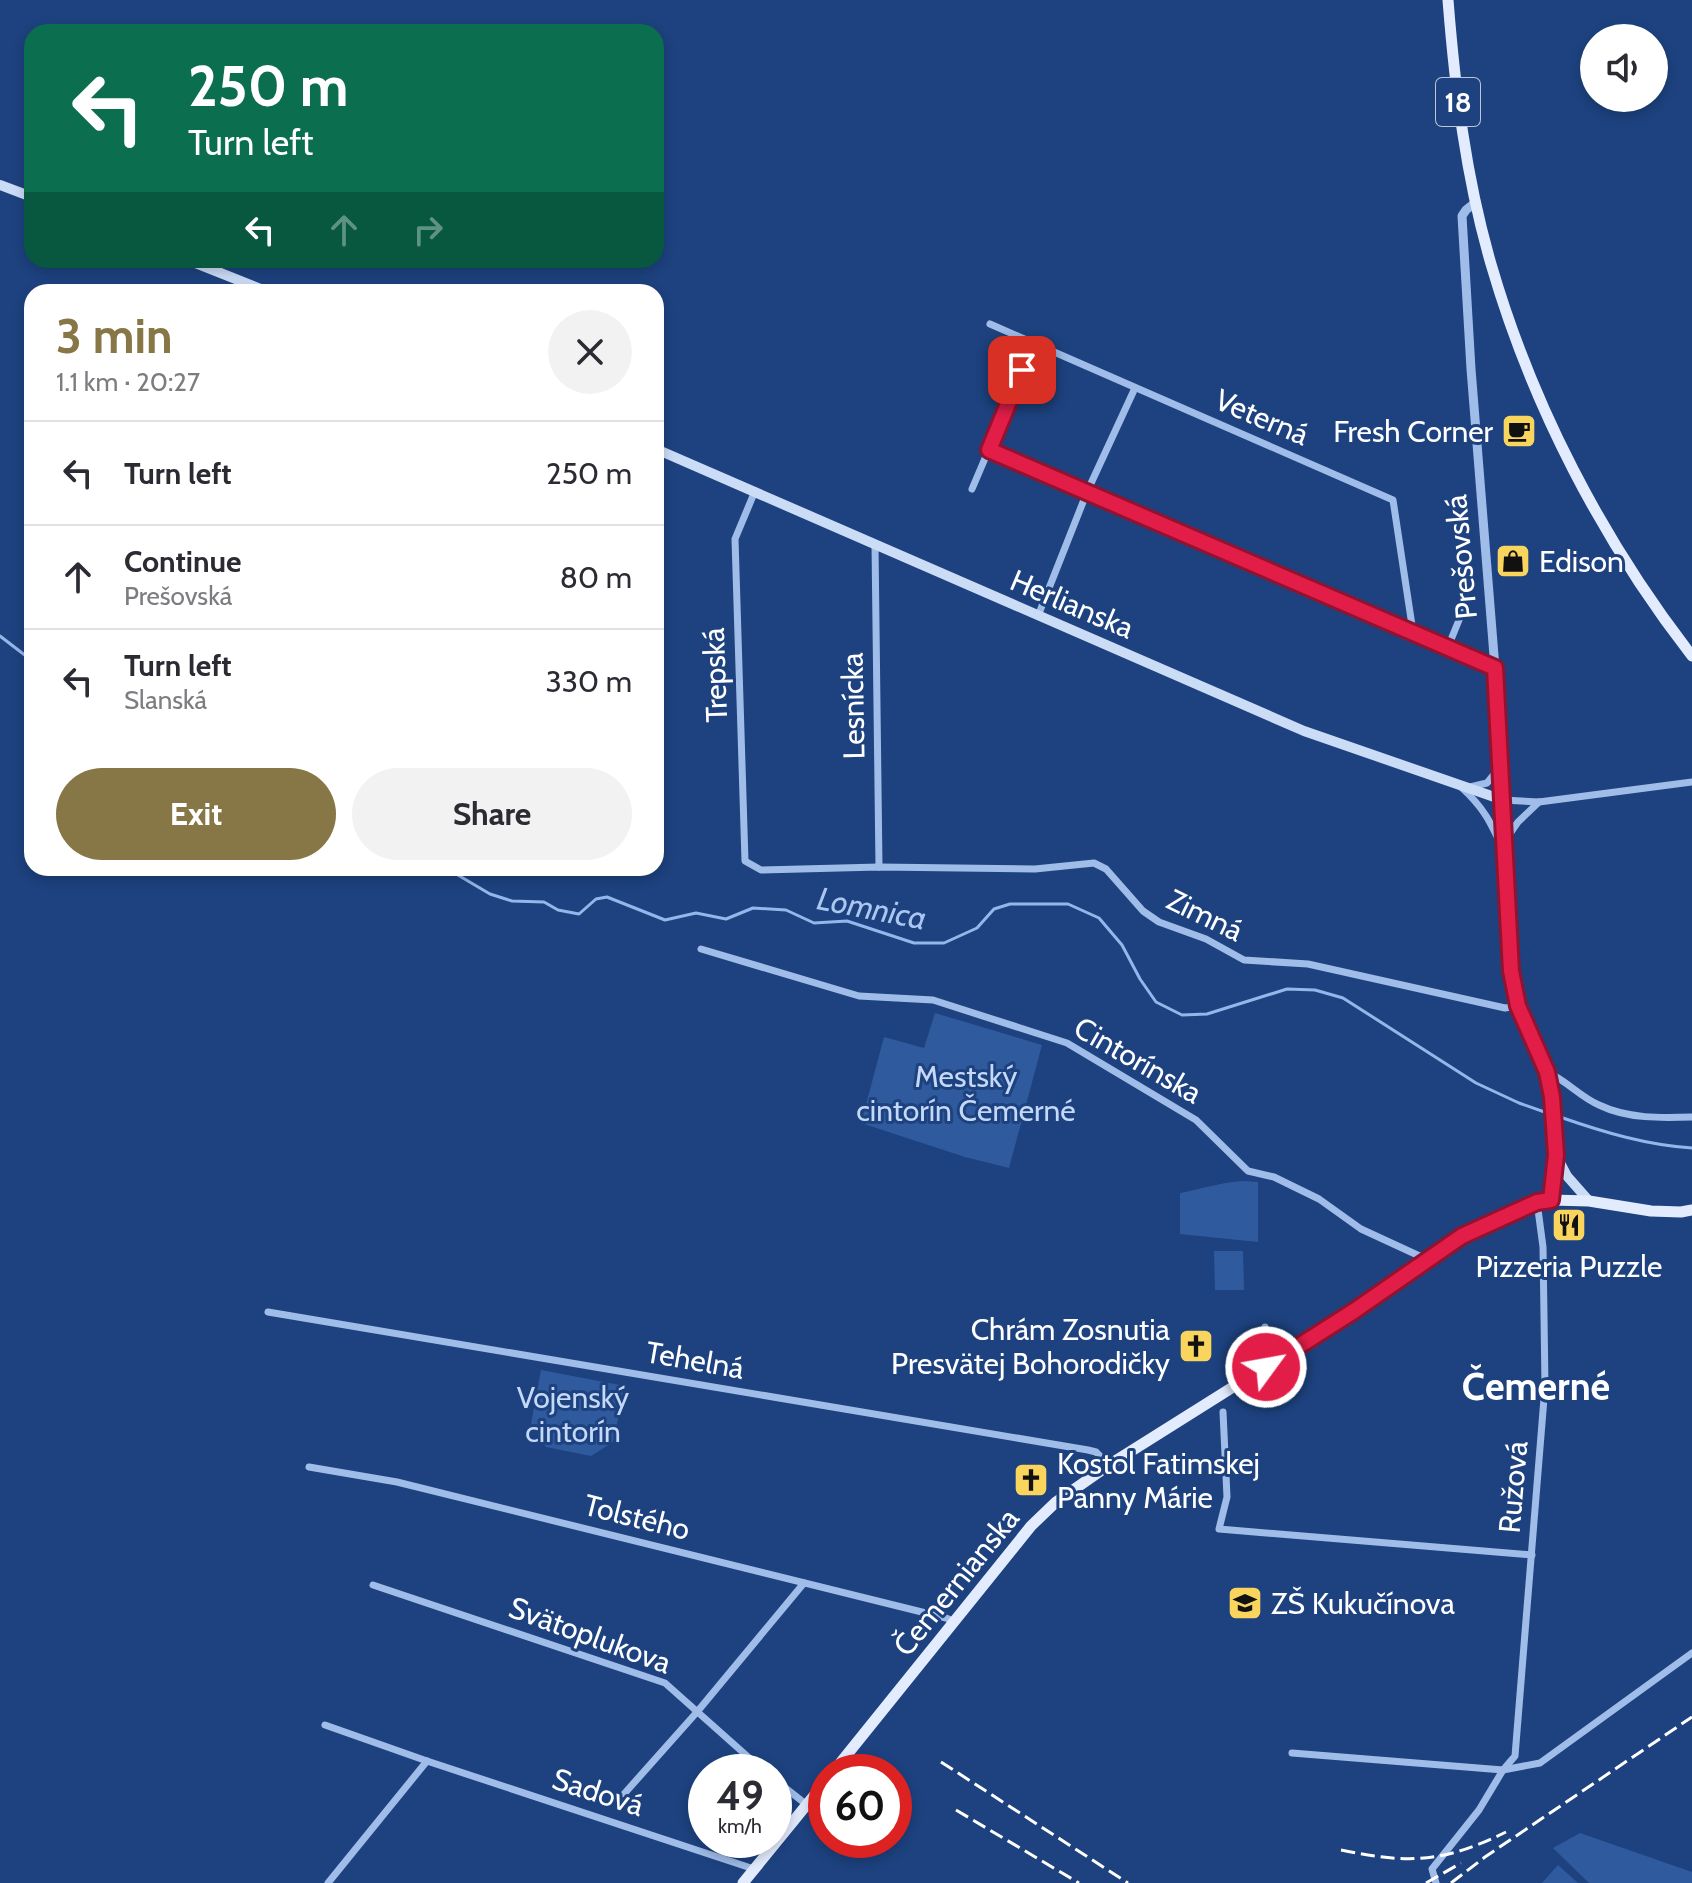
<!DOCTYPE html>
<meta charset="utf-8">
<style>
body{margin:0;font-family:Cabin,sans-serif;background:#f2f2f3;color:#2b2b33;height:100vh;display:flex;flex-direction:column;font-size:30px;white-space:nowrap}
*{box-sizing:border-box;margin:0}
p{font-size:26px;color:#7c7c81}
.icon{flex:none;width:44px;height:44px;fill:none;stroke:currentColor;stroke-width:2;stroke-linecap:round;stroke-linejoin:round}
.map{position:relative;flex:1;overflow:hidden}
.drawer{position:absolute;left:24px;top:284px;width:640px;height:592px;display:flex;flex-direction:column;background:#fff;border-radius:24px;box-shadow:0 4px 12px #0003}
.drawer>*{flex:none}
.guide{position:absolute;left:24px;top:24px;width:640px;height:244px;border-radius:24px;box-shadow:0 4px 12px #0003;background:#0b6e4f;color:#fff;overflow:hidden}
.controls{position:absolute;left:1580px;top:24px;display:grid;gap:16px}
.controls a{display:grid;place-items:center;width:88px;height:88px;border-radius:50%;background:#fff;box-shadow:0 4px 12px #0003;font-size:40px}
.speed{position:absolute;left:688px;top:1754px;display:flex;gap:16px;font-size:40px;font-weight:700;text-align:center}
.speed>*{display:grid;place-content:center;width:104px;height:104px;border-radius:50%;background:#fff;box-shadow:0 4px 12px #0003;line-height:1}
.speed small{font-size:20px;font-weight:400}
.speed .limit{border:12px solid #d22;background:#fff;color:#111}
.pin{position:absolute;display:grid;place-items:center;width:68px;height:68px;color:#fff;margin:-34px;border-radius:16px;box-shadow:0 4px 12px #0006}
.me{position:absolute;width:88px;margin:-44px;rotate:58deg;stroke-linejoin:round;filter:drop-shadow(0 0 6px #0008)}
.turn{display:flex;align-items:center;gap:28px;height:168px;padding:0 32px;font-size:36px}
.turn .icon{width:104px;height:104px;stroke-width:2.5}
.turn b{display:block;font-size:56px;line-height:68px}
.lanes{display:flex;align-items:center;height:76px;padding:0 32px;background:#0003;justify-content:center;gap:40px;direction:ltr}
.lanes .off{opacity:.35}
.round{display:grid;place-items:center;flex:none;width:84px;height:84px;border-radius:42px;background:#f2f2f3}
.head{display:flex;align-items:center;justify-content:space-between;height:136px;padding:0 32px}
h1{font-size:48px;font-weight:700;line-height:60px;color:#887746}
.action{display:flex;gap:16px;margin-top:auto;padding:16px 32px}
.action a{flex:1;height:92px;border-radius:48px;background:#887746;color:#fff;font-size:32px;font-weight:700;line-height:92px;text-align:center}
.action a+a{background:#f2f2f3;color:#2b2b33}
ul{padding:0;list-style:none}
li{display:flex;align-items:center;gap:24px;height:104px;padding:0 32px;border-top:2px solid #e1e1e2}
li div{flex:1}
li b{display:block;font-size:30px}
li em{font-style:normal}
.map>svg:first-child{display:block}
.green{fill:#2f5b9e}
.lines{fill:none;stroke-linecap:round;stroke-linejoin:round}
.stream{stroke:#93b7eb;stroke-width:3}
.minor{stroke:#a0bde9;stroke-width:7}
.tertiary{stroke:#a0bde9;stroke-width:9}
.secondary{stroke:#cbdcf7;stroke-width:10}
.primary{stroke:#e3ecfe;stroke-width:11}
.rail{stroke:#fff;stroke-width:3;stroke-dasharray:14 6;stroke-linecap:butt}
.route-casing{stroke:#92132f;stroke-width:20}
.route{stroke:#e11d48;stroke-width:14}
.labels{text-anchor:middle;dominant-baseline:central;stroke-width:6;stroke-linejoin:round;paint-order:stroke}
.shield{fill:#1d427f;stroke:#bbc6d9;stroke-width:2}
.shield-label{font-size:28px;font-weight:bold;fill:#fff}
.street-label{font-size:30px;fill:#fff;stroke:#1d427f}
.poi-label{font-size:30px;fill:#fff;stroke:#1d427f;text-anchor:start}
.park-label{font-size:30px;fill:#c4d8f7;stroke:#1d427f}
.water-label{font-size:32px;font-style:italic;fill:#abc7f1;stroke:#1d427f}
.district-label{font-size:38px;font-weight:bold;fill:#fff;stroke:#1d427f}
</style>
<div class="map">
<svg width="1692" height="1883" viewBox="0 0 1692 1883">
<rect width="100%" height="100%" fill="#1d427f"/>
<g class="green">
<polygon points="935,1013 1042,1045 1009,1168 965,1157 861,1123 884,1037 924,1048"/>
<path d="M 1243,1181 L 1258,1182 L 1258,1242 L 1180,1234 L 1180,1193 C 1201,1189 1222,1182 1243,1181 Z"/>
<polygon points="1214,1251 1243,1251 1244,1290 1215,1290"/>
<polygon points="541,1370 625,1386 613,1442 591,1456 546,1447 531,1424"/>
<polygon points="1580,1833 1692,1872 1692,1883 1589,1883 1553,1848"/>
<polygon points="1558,1865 1578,1883 1542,1883"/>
</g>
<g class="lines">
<g class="stream">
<polyline points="0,636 26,656 32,664"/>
<polyline points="446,868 490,894 512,901 544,902 558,910 579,914 596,899 607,897 665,920 696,913 726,919 753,908 786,910 814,923 847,921 914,943 944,943 977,928 994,909 1010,904 1068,904 1099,918 1122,945 1140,979 1156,1002 1182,1015 1207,1014 1287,989 1315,990 1343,998 1476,1083 1519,1103 1553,1115"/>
<path d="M 1560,1117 C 1603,1132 1646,1145 1692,1148"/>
</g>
<g class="minor">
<polyline points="990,324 1393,500 1413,632"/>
<polyline points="989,450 1495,668"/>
<polyline points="972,489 1034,343"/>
<polyline points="755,491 735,539 745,861 761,870 879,867 1035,869 1094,863 1106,869 1143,911 1159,922 1206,939 1244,960 1308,964 1505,1008 1518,1006"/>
<polyline points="875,545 879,867"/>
<polyline points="1038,616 1087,492 1135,388"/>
<polyline points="1448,647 1468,598"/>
<path d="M 1461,787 C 1484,808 1490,821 1503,849"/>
<polyline points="1470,787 1487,783 1500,767"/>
<polyline points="1503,800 1539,802 1692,782"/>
<polyline points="1504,842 1518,822 1539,802"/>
<polyline points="701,949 859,996 933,1000 1067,1043 1196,1120 1248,1171 1274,1177 1319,1199 1361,1229 1426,1259"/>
<path d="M 1547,1072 C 1566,1080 1580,1097 1599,1105 C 1628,1119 1661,1118 1692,1117"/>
<polyline points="268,1312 1088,1450 1096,1452 1109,1465"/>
<polyline points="1265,1327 1266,1367"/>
<polyline points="1223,1412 1227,1497 1219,1529 1532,1555"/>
<polyline points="309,1467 397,1482 946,1618 953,1621"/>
<polyline points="373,1585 665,1683 765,1772"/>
<polyline points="325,1725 427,1761 754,1869"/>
<polyline points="1292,1753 1503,1770 1540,1763 1692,1653"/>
<polyline points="774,1779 807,1805"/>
<polyline points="624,1794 697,1712 804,1583"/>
<polyline points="328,1883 427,1761"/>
<polyline points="1436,1883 1432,1869 1479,1810 1503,1770 1515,1756 1545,1386 1543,1247 1537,1202"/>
</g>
<polyline class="tertiary" points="1476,202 1466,210 1462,216 1471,369 1495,668 1503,800"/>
<g class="secondary">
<polyline points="0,185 32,197"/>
<polyline points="188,260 268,292"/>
<path d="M 656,449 L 1304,731 L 1503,800 L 1504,843 L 1514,988 C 1521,1017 1536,1042 1546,1069 C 1561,1111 1556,1158 1551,1200"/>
<polyline points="1557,1157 1567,1176 1589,1201"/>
</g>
<g class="primary">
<path d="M 1448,0 C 1455,89 1466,178 1491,264 C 1532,405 1602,540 1692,656"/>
<polyline points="833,1772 1031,1526 1056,1502 1109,1465 1354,1311 1462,1236 1537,1202 1551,1200 1589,1201 1651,1211 1681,1212 1692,1210"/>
<polyline points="743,1883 826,1781"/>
</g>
<g class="rail">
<polyline points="941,1762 1128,1883"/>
<polyline points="956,1810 1079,1883"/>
<path d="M 1341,1850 C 1409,1864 1443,1863 1506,1832"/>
<polyline points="1426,1883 1461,1863"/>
<polyline points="1451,1883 1485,1857 1692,1717"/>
</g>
</g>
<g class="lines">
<g class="route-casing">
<polyline id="route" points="1022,370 989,450 1495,668 1511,971 1518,1006 1547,1072 1552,1097 1556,1155 1551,1200 1537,1202 1462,1236 1354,1311 1266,1367"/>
</g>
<use href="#route" class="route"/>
</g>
<defs>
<g id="cafe-square" transform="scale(1.8)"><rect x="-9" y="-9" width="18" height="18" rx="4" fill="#f9d55e" stroke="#1d427f"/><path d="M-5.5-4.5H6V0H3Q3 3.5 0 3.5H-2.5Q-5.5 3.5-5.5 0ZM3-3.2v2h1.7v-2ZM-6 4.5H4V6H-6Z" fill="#111"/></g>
<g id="shop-square" transform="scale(1.8)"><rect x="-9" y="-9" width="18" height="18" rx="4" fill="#f9d55e" stroke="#1d427f"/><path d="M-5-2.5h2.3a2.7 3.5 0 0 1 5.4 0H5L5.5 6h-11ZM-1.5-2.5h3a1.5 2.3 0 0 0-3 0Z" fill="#111"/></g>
<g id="restaurant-square" transform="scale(1.8)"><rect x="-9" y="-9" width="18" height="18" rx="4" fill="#f9d55e" stroke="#1d427f"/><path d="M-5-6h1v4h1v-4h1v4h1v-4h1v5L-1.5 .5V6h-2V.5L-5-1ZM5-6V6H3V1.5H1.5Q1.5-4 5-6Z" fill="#111"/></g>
<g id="church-square" transform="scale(1.8)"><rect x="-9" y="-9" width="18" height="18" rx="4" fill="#f9d55e" stroke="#1d427f"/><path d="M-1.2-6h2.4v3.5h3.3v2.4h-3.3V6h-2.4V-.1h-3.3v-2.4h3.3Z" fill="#111"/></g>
<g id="school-square" transform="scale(1.8)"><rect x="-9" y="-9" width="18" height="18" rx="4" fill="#f9d55e" stroke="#1d427f"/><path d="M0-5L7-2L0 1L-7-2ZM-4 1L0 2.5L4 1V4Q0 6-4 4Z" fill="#111"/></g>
</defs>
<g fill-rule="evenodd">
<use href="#cafe-square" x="1519" y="431"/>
<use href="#shop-square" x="1513" y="561"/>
<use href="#restaurant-square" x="1569" y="1225"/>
<use href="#church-square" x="1196" y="1346"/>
<use href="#church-square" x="1031" y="1480"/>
<use href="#school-square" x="1245" y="1603"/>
</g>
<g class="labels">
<rect class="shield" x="1436" y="78" width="44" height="48" rx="6"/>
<g class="shield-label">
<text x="1458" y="102">18</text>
</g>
<g class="street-label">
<text transform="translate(1262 417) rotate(23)">Veterná</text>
<text transform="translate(1461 557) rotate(-95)">Prešovská</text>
<text transform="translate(1072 604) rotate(23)">Herlianska</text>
<text transform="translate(715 675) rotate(-92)">Trepská</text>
<text transform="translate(853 706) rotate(-91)">Lesnícka</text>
<text transform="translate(1205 915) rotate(26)">Zimná</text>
<text transform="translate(1138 1060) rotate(30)">Cintorínska</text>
<text transform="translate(695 1360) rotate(10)">Tehelná</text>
<text transform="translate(1513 1487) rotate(-85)">Ružová</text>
<text transform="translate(637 1517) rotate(14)">Tolstého</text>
<text transform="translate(956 1582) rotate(-51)">Čemernianska</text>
<text transform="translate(590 1635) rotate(20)">Svätoplukova</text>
<text transform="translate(598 1792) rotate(18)">Sadová</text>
</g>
<g class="poi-label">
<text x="1493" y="431" text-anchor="end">Fresh Corner</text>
<text x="1539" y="561">Edison</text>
<text x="1569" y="1266" text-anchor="middle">Pizzeria Puzzle</text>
<text x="1170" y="1329" text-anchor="end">Chrám Zosnutia<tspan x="1170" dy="34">Presvätej Bohorodičky</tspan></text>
<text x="1057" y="1463">Kostol Fatimskej<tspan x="1057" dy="34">Panny Márie</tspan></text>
<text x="1271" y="1603">ZŠ Kukučínova</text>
</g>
<g class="park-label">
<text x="966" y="1076">Mestský<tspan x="966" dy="34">cintorín Čemerné</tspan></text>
<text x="573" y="1397">Vojenský<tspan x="573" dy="34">cintorín</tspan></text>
</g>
<g class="water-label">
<text transform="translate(872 908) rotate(11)">Lomnica</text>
</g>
<g class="district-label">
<text x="1536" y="1386">Čemerné</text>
</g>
</g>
</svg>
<div class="controls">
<a><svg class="icon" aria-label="sound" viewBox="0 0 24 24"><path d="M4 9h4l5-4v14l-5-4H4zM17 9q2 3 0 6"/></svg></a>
</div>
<div class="speed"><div>49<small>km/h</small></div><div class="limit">60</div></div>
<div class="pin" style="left:1022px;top:370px;background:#d93025"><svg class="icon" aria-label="arrive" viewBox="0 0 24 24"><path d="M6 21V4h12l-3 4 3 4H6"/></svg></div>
<svg class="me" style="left:1266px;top:1367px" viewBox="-20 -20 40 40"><circle r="17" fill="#e11d48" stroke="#fff" stroke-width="3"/><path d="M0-11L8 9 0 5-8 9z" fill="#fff"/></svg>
<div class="guide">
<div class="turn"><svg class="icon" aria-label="left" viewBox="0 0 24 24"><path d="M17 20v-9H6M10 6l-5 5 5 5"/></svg><div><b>250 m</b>Turn left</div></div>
<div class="lanes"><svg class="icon" aria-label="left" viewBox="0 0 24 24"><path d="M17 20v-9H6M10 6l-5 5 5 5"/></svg><svg class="icon off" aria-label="ahead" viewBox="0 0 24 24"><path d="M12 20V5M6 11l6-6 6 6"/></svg><svg class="icon off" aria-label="right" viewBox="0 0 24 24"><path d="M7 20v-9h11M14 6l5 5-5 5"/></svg></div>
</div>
<section class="drawer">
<div class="head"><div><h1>3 min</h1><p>1.1 km · 20:27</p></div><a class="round"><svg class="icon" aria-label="close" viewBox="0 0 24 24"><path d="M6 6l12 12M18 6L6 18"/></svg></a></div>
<ul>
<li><svg class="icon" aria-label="left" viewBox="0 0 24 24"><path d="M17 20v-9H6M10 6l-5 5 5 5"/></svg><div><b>Turn left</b></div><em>250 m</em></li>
<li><svg class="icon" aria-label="ahead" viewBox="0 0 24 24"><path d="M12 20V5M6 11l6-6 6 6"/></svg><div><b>Continue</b><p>Prešovská</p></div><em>80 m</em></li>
<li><svg class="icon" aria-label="left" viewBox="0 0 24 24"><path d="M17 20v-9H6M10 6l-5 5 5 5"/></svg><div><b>Turn left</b><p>Slanská</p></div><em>330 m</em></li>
</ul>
<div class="action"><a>Exit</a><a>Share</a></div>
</section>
</div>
